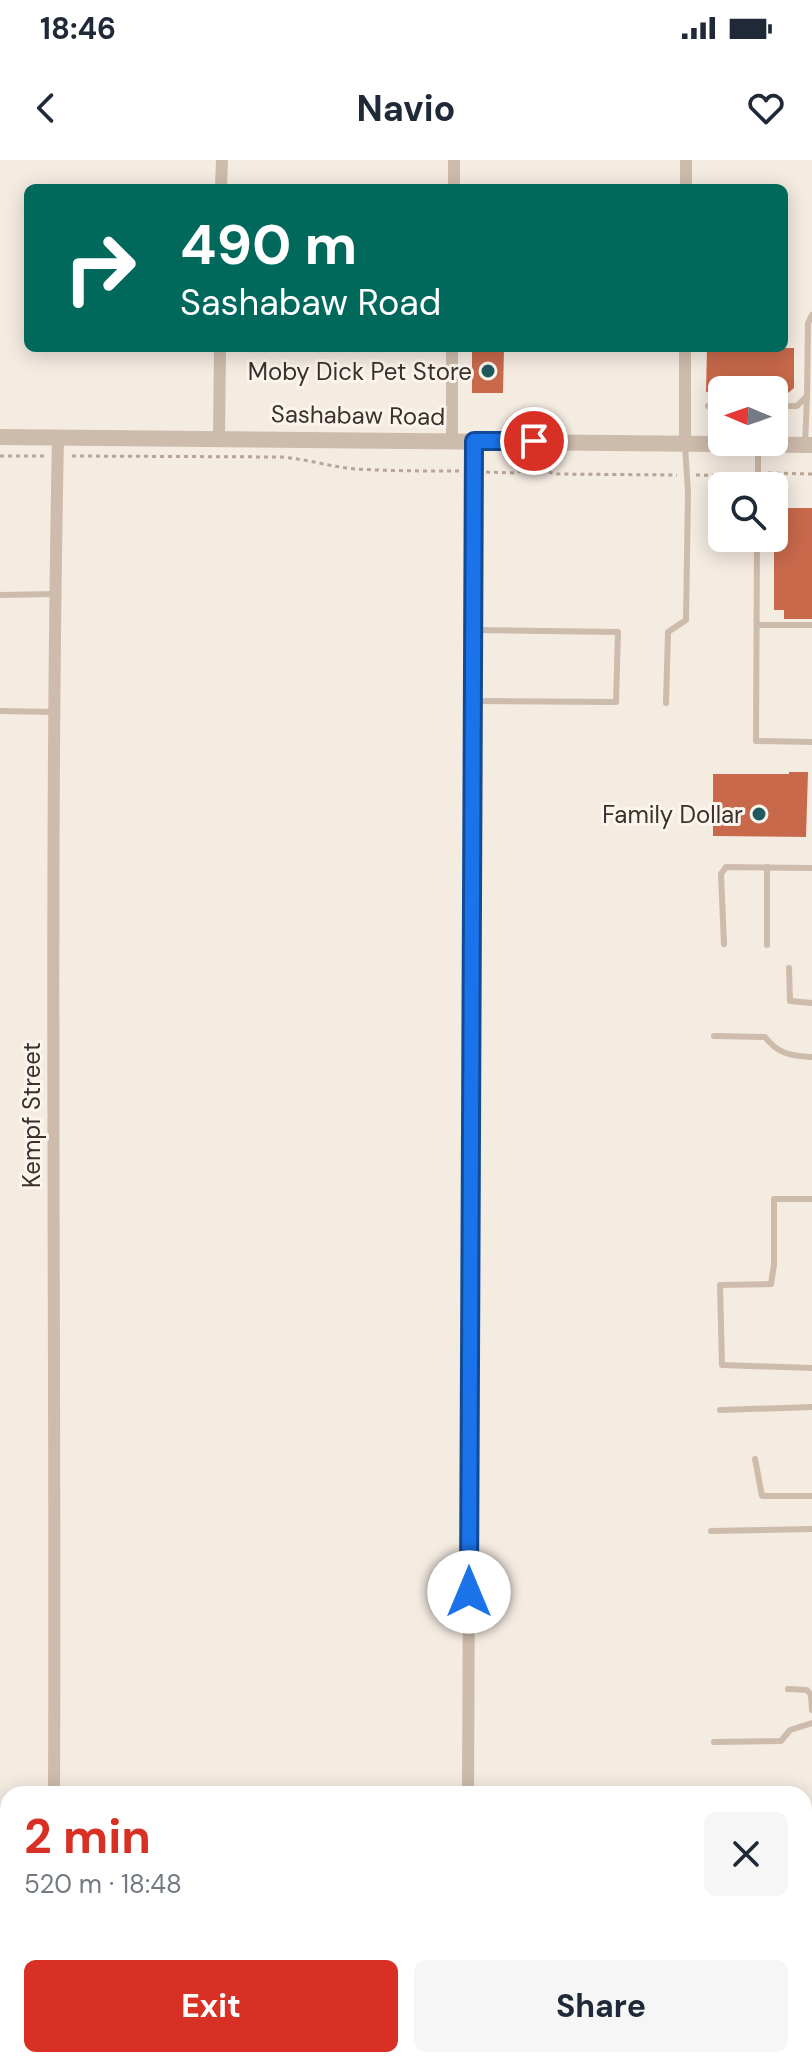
<!DOCTYPE html>
<meta charset="utf-8">
<style>
body{margin:0;font-family:"DM Sans",sans-serif;background:#f6f6f7;color:#1f2937;height:100vh;display:flex;flex-direction:column;font-size:30px;white-space:nowrap}
*{box-sizing:border-box;margin:0}
p{font-size:26px;color:#747a83}
.icon{flex:none;width:44px;height:44px;fill:none;stroke:currentColor;stroke-width:2;stroke-linecap:round;stroke-linejoin:round}
.map{position:relative;flex:1;overflow:hidden}
.details{position:absolute;left:0px;top:1626px;width:812px;height:282px;display:flex;flex-direction:column;background:#fff;border-radius:24px 24px 0 0;box-shadow:0 4px 20px #0003}
.details>*{flex:none}
.guide{position:absolute;left:24px;top:24px;width:764px;height:168px;border-radius:12px;box-shadow:0 4px 20px #0003;background:#00695c;color:#fff;overflow:hidden}
.needle{width:52px;rotate:272deg}
.tools{position:absolute;left:708px;top:216px;display:grid;gap:16px}
.tools a{display:grid;place-items:center;width:80px;height:80px;border-radius:12px;background:#fff;box-shadow:0 4px 20px #0003;font-size:40px}
.pin{position:absolute;display:grid;place-items:center;width:68px;height:68px;color:#fff;margin:-34px;border:4px solid #fff;border-radius:50%;box-shadow:0 2px 8px #0007}
.me{position:absolute;width:88px;margin:-44px;rotate:0deg;stroke-linejoin:round;filter:drop-shadow(0 0 6px #0008)}
.turn{display:flex;align-items:center;gap:28px;height:168px;padding:0 24px;font-size:36px}
.turn .icon{width:104px;height:104px;stroke-width:2.5}
.turn b{display:block;font-size:56px;line-height:68px}
.round{display:grid;place-items:center;flex:none;width:84px;height:84px;border-radius:12px;background:#f6f6f7}
.summary{display:flex;align-items:center;justify-content:space-between;height:136px;padding:0 24px}
h1{font-size:48px;font-weight:700;line-height:60px;color:#d93025}
.action{display:flex;gap:16px;margin-top:auto;padding:16px 24px}
.action a{flex:1;height:92px;border-radius:12px;background:#d93025;color:#fff;font-size:32px;font-weight:700;line-height:92px;text-align:center}
.action a+a{background:#f6f6f7;color:#1f2937}
.status{display:flex;justify-content:space-between;align-items:center;height:56px;padding:0 40px;background:#fff;direction:ltr}
.status svg{height:22px;fill:currentColor}
header{display:flex;justify-content:space-between;align-items:center;height:104px;padding:0 24px;background:#fff;font-size:36px;font-weight:700}
.map>svg:first-child{display:block}
.building{fill:#c8694b}
.lines{fill:none;stroke-linecap:round;stroke-linejoin:round}
.path{stroke:#b9a596;stroke-width:3;stroke-dasharray:4 4;stroke-linecap:butt}
.service{stroke:#cdbbac;stroke-width:6}
.minor{stroke:#cdbbac;stroke-width:12}
.tertiary{stroke:#cdbbac;stroke-width:16}
.route-casing{stroke:#114b97;stroke-width:20}
.route{stroke:#1a73e8;stroke-width:14}
.poi-dot{fill:#1f5a5e;stroke:#fbf5ee;stroke-width:3}
.labels{text-anchor:middle;dominant-baseline:central;stroke-width:6;stroke-linejoin:round;paint-order:stroke}
.poi-label{font-size:24px;fill:#3b302b;stroke:#fbf5ee;text-anchor:end}
.street-label{font-size:24px;fill:#3b302b;stroke:#fbf5ee}
</style>
<div class="status"><b>18:46</b><svg viewBox="0 0 49 12"><path d="M0 12V9h3v3zM5 12V6h3v6zM10 12V3h3v9zM15 12V0h3v12zM26 1h20v11H26zM47 4h2v5h-2z"/></svg></div>
<header><svg class="icon" aria-label="back" viewBox="0 0 24 24"><path d="M15 5l-7 7 7 7"/></svg>Navio<svg class="icon" aria-label="heart" viewBox="0 0 24 24"><path d="M12 20l-8-8c-3-5 5-10 8-4 3-6 11-1 8 4z"/></svg></header>
<div class="map">
<svg width="812" height="1907" viewBox="0 0 812 1907">
<rect width="100%" height="100%" fill="#f4ebe1"/>
<g class="building">
<polygon points="472,188 504,188 503,233 472,233"/>
<polygon points="707,188 794,188 794,228 788,233 774,233 774,230 706,232"/>
<polygon points="774,348 812,348 812,459 784,459 784,450 774,450"/>
<polygon points="789,612 808,612 806,677 713,676 713,614 789,614"/>
</g>
<g class="lines">
<g class="path">
<polyline points="0,296 44,296"/>
<path d="M 72,296 L 281,297 C 307,299 331,307 356,309 C 390,311 425,311 459,311"/>
<polyline points="486,312 514,313 528,309 538,308 555,314 677,315"/>
<polyline points="768,313 812,314"/>
<polyline points="696,315 749,316"/>
</g>
<g class="service">
<polyline points="708,246 722,246"/>
<polyline points="774,246 797,246 807,236 808,163 812,155"/>
<polyline points="805,284 807,236"/>
<polyline points="758,326 758,287"/>
<polyline points="757,378 756,581 812,582"/>
<polyline points="0,435 56,434"/>
<polyline points="757,465 812,465"/>
<polyline points="473,541 616,542 618,472 473,470"/>
<polyline points="666,543 668,472 686,460 688,332 685,286"/>
<polyline points="0,551 55,552"/>
<polyline points="724,784 721,714 726,707 812,708"/>
<polyline points="767,785 767,707"/>
<polyline points="789,808 790,841 812,843"/>
<path d="M 714,876 L 765,877 C 778,894 791,896 812,897"/>
<polyline points="812,1039 774,1039 774,1105 771,1124 720,1125 722,1205 812,1208"/>
<polyline points="720,1250 812,1247"/>
<polyline points="755,1299 762,1336 812,1336"/>
<polyline points="711,1371 812,1369"/>
<polyline points="788,1529 807,1530 811,1535 812,1550"/>
<polyline points="714,1582 781,1581 790,1570 812,1563"/>
</g>
<g class="minor">
<polyline points="221,28 222,0"/>
<polyline points="454,28 454,0"/>
<polyline points="686,28 686,0"/>
<polyline points="219,278 220,188"/>
<polyline points="452,280 452,188"/>
<polyline points="685,283 685,188"/>
<path d="M 54,1634 C 56,1182 49,729 58,277"/>
<polyline points="468,1634 474,281"/>
<polyline points="804,1699 812,1699"/>
<polyline points="0,1707 8,1707"/>
<polyline points="54,1900 54,1907"/>
<polyline points="469,1900 470,1907"/>
</g>
<polyline class="tertiary" points="0,277 812,285"/>
</g>
<g class="lines">
<g class="route-casing">
<polyline id="route" points="469,1432 474,281 534,281"/>
</g>
<use href="#route" class="route"/>
</g>
<g class="poi-dot">
<circle cx="488" cy="211" r="8"/>
<circle cx="759" cy="654" r="8"/>
</g>
<g class="labels">
<g class="poi-label">
<text x="472" y="211">Moby Dick Pet Store</text>
<text x="743" y="654">Family Dollar</text>
</g>
<g class="street-label">
<text transform="translate(358 255) rotate(1)">Sashabaw Road</text>
<text transform="translate(31 955) rotate(-90)">Kempf Street</text>
</g>
</g>
</svg>
<div class="tools">
<a><svg class="needle" viewBox="-14 -14 28 28"><path d="M0-13l5 13h-10z" fill="#e53935"/><path d="M0 13l5-13h-10z" fill="#747a83"/></svg></a>
<a><svg class="icon" aria-label="search" viewBox="0 0 24 24"><circle cx="10" cy="10" r="6"/><path d="M15 15l6 6"/></svg></a>
</div>
<div class="pin" style="left:534px;top:281px;background:#d93025"><svg class="icon" aria-label="arrive" viewBox="0 0 24 24"><path d="M6 21V4h12l-3 4 3 4H6"/></svg></div>
<svg class="me" style="left:469px;top:1432px" viewBox="-20 -20 40 40"><circle r="19" fill="#fff"/><path d="M0-13L10 11 0 6-10 11z" fill="#1a73e8"/></svg>
<div class="guide">
<div class="turn"><svg class="icon" aria-label="right" viewBox="0 0 24 24"><path d="M7 20v-9h11M14 6l5 5-5 5"/></svg><div><b>490 m</b>Sashabaw Road</div></div>
</div>
<section class="details">
<div class="summary"><div><h1>2 min</h1><p>520 m · 18:48</p></div><a class="round"><svg class="icon" aria-label="close" viewBox="0 0 24 24"><path d="M6 6l12 12M18 6L6 18"/></svg></a></div>
<div class="action"><a>Exit</a><a>Share</a></div>
</section>
</div>
